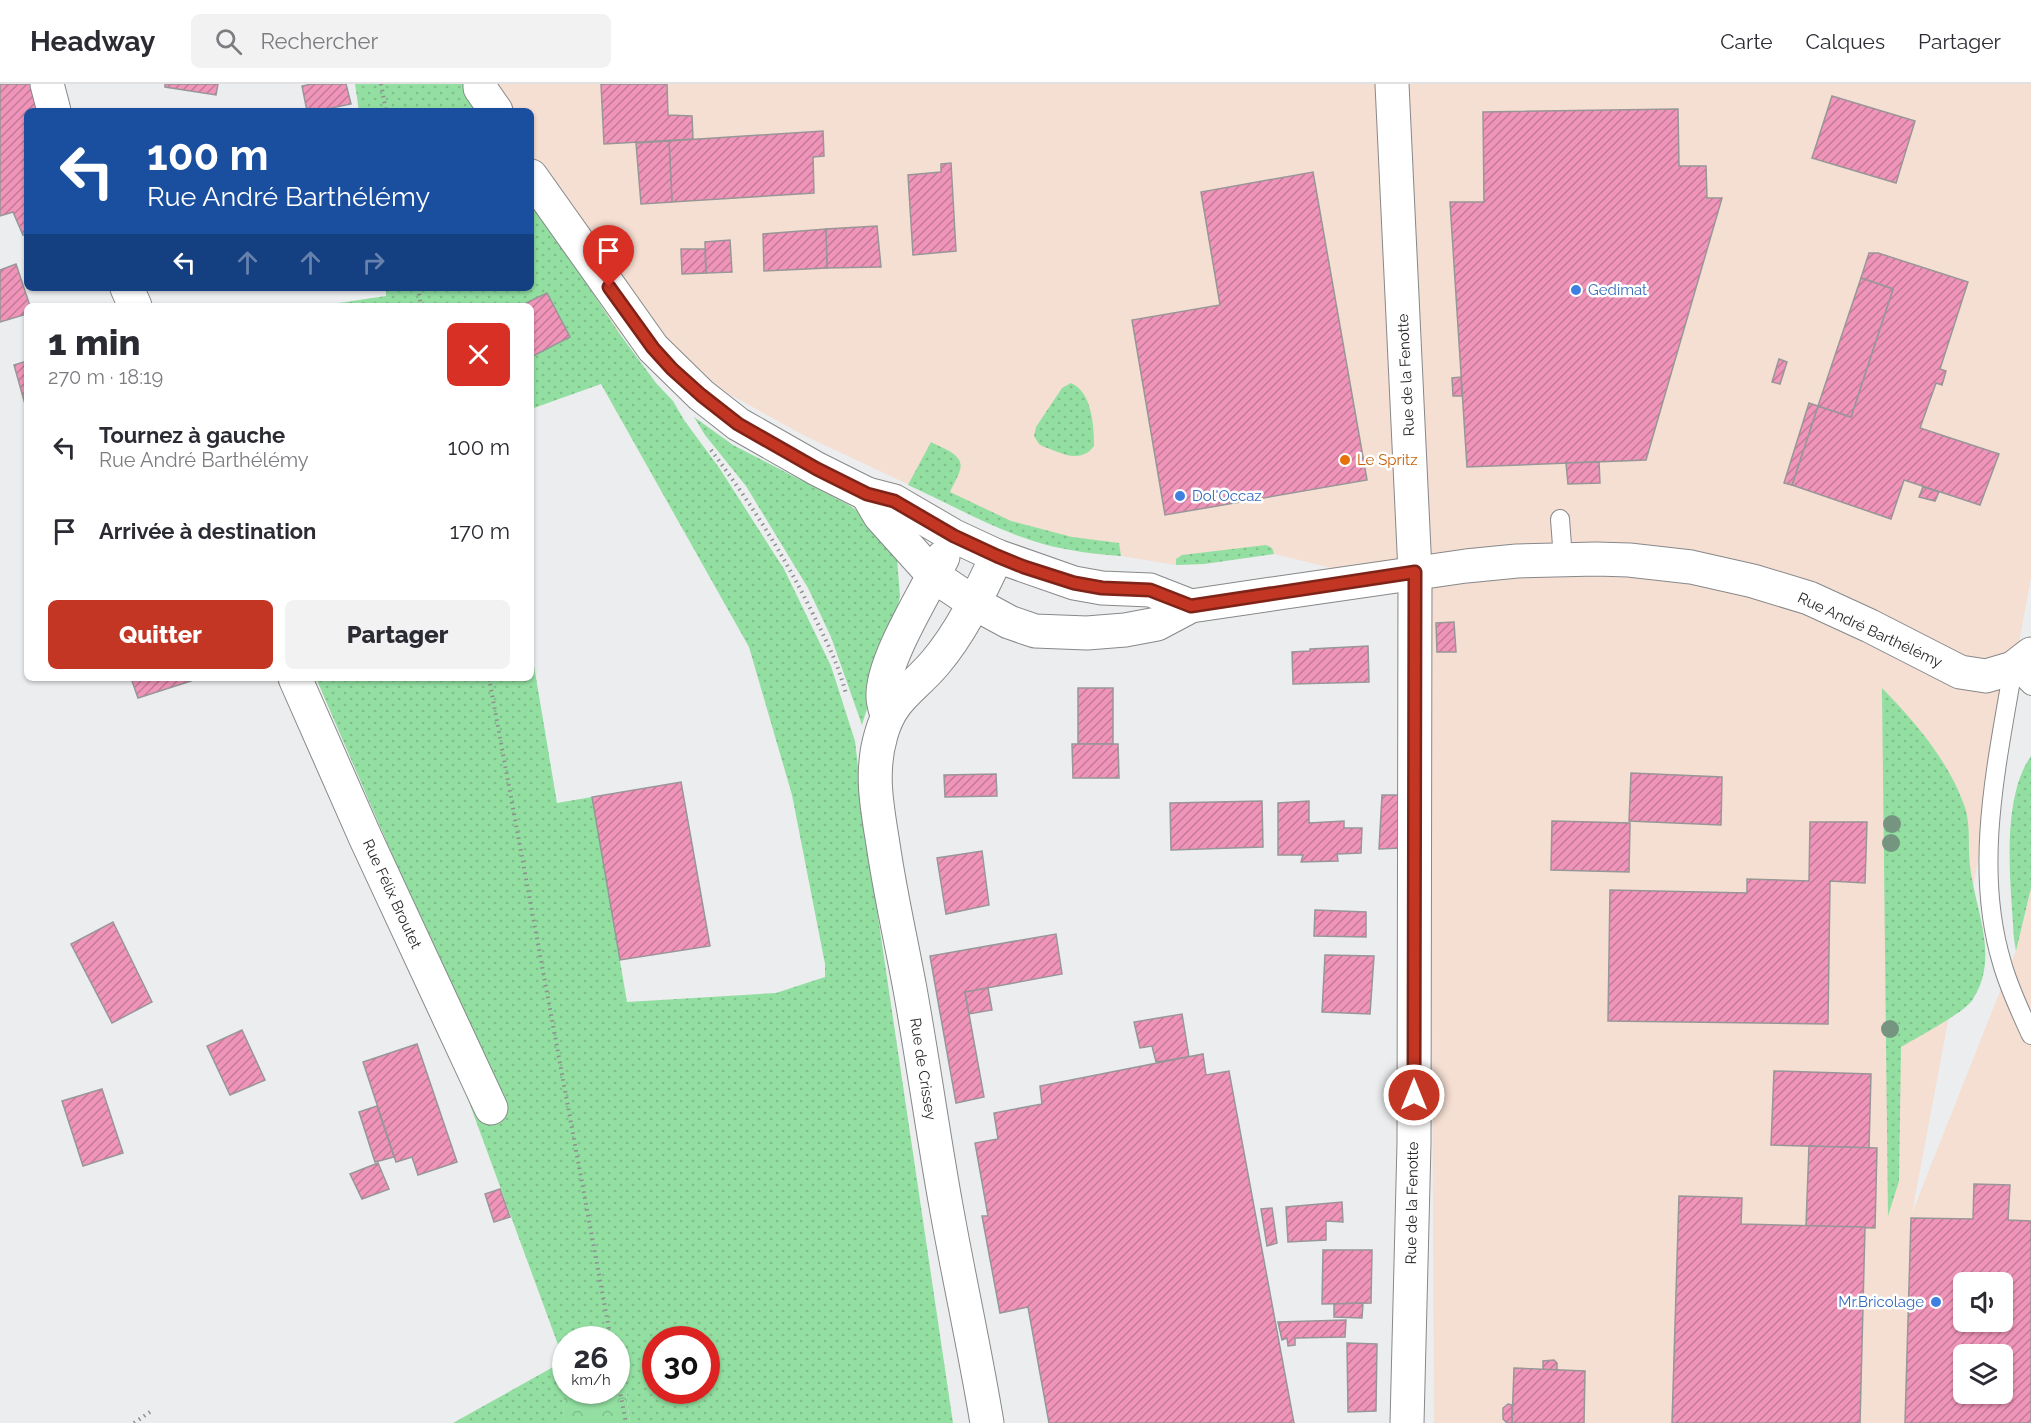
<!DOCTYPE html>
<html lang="fr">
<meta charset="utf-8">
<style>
body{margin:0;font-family:Raleway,sans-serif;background:#f2f2f3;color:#2b2b33;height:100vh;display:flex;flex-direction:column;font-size:22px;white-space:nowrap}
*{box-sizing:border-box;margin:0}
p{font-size:20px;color:#7c7c81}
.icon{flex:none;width:33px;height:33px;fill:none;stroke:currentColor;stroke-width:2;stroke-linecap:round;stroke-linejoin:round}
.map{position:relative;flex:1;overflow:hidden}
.panel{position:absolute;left:24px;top:219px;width:510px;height:378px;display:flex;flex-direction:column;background:#fff;border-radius:9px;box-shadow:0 2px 4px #0004}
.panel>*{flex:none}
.top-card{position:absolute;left:24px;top:24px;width:510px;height:183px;border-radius:9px;box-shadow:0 2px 4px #0004;background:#1a4fa0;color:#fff;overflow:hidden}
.buttons{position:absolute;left:1953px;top:1188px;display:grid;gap:12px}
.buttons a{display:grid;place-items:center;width:60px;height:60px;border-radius:9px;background:#fff;box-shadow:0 2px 4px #0004;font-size:30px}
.speed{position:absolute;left:552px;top:1242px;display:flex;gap:12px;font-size:30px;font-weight:700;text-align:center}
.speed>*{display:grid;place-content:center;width:78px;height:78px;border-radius:50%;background:#fff;box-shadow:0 2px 4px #0004;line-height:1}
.speed small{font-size:15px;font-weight:400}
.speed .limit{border:9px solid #d22;background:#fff;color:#111}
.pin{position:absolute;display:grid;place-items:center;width:51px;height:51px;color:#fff;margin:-62px -26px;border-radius:50% 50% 50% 0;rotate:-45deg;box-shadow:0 0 6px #0007}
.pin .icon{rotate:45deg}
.me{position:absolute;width:66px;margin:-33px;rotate:0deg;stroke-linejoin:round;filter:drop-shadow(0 0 4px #0008)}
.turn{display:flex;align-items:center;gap:21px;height:126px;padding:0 24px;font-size:27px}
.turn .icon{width:78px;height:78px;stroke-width:2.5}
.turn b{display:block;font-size:42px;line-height:51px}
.lanes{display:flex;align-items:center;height:57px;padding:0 24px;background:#0003;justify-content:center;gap:30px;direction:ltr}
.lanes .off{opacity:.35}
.round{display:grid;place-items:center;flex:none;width:63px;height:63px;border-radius:9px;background:#f2f2f3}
.overview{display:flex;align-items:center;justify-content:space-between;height:102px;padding:0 24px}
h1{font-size:36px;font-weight:800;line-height:45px}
.cta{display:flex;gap:12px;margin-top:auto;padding:12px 24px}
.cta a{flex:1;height:69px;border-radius:9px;background:#c23623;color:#fff;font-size:24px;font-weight:800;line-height:69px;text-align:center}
.cta a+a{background:#f2f2f3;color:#2b2b33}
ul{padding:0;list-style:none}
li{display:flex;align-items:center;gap:18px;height:84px;padding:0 24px}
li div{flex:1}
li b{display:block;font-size:22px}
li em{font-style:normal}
header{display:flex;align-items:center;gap:36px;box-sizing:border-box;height:84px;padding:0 30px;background:#fff;border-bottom:2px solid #e1e1e2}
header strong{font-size:28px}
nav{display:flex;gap:33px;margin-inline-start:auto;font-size:21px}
.search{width:420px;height:54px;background:#f2f2f3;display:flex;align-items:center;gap:15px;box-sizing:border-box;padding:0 21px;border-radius:9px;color:#7c7c81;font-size:22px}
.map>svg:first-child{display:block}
.commercial{fill:#f5ded2;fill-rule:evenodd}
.grass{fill:url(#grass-dots);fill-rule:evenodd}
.forest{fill:url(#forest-crowns)}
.building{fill:url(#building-hatch);stroke:#989697;stroke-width:1.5;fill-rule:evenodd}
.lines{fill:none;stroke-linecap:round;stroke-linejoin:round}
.service-casing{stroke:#878889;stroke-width:20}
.minor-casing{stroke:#878889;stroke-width:35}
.path{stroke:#8e8f90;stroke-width:4;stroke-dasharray:1.5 4.5;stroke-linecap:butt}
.service{stroke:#fff;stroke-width:18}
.minor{stroke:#fff;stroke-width:33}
.tree{fill:#769580}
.route-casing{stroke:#7e2317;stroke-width:15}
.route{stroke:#c23623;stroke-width:10}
.shop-dot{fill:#3f7fe0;stroke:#fff;stroke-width:2}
.food-dot{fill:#e8710a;stroke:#fff;stroke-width:2}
.labels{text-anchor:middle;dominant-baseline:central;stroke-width:5;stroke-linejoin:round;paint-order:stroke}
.shop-label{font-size:15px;fill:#366cbe;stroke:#fff;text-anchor:start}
.street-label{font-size:15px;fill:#29292a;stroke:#fff}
.food-label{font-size:15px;fill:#c56008;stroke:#fff;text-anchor:start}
</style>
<header>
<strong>Headway</strong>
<div class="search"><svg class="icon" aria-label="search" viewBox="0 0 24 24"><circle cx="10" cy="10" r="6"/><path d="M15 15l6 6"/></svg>Rechercher</div>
<nav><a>Carte</a><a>Calques</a><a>Partager</a></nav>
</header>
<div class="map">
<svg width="2031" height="1339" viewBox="0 0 2031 1339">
<defs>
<pattern id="grass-dots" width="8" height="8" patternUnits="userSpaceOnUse" patternTransform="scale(1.5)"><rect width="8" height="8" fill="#92dfa1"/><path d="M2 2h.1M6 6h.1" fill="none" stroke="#7ebf8b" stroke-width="1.8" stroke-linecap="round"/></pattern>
<pattern id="forest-crowns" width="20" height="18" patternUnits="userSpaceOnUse" patternTransform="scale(1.5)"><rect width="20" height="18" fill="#92dfa1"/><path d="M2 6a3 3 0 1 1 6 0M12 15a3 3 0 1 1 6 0" fill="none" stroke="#7ebf8b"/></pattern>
<pattern id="building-hatch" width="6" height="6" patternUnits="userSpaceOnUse" patternTransform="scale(1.5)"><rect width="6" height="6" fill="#f095b9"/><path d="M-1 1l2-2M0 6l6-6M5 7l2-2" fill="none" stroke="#c27a97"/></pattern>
</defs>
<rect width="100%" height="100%" fill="#ecedee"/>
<path class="commercial" d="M 465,0 L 2031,0 L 2031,494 L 1912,1129 L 2016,867 L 2031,804 L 2031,1339 L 1434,1339 L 1430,508 L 1274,470 L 1204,480 L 1176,481 L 1121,472 L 1094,470 L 1042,459 L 1006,446 L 805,352 L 619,249 L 531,115 L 531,27 L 477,27 ZM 1964,1198 L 2002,1198 L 2002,1238 L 1964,1238 ZM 1964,1270 L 2002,1270 L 2002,1310 L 1964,1310 Z"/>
<g class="grass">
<polygon points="355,0 465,0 477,27 359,27"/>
<path d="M 531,115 L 619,249 L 656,299 L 673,317 L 684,336 L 720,385 L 784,485 L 831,582 L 855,657 L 866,752 L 953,1339 L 630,1339 L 625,1300 L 617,1297 L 616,1256 L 566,1256 L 563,1339 L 453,1339 L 564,1277 L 447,958 L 438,877 L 316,594 L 531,594 L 531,564 L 557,719 L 592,713 L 627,918 L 776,909 L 825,893 L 825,880 L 792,711 L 749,563 L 601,300 L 531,325 L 531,222 L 333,222 L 332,220 L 386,212 L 386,204 L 531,204 ZM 656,1256 L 706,1256 L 706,1306 L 656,1306 Z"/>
<path d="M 1071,299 C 1092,308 1094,342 1094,362 C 1080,381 1059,368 1042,362 L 1039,360 L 1034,352 L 1036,343 L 1062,304 Z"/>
<polygon points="694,333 733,361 849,421 870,436 897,475 900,512 897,526 862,641 831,553 808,504 746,402 705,351"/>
<path d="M 931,358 C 941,364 965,370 960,386 C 958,393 953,401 950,408 L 1011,437 L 1072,453 L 1119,459 L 1121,472 C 1095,470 1069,467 1043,460 C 997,447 952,421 908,401 Z"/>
<polygon points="1266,461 1272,464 1274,470 1204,480 1176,481 1176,475 1182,471"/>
<path d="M 1882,604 C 1912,635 1940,667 1958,706 C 1961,714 1966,723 1967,732 C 1970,748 1968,765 1970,782 C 1975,826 2000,873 1973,915 C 1966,928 1916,954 1901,963 L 1899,1097 L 1888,1132 Z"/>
<path d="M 2031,672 L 2031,804 L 2016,867 L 2014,855 C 2011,803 2000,716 2031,672 Z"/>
</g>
<polygon class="forest" points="564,1278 566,1306 616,1306 617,1297 625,1300 630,1339 563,1339"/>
<g class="building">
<polygon points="0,0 33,0 44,27 27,27 27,150 23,151 13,128 0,132"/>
<polygon points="165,0 218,0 216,11 165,3"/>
<polygon points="312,0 346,0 351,20 317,27 307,27 302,2"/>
<polygon points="601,0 667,0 668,31 692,32 693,55 604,60"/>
<polygon points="1832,12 1915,37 1896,99 1812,74"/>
<polygon points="1678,25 1679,82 1706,82 1707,114 1722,114 1646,376 1467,383 1450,118 1484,118 1483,28"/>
<polygon points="823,47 824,72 813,73 814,109 672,118 669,57"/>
<polygon points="669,57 672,118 641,120 636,59"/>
<polygon points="951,79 956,167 913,171 908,91 941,88 941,80"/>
<polygon points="1313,88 1367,396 1165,431 1132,236 1220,221 1201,108"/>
<polygon points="877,142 881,183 827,184 826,145"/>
<polygon points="826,145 827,184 764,187 763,150"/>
<polygon points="730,156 732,188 706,189 705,158"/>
<polygon points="681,165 705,165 706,189 682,190"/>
<polygon points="1869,169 1878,169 1968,198 1940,285 1946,287 1942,301 1936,299 1920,344 1999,370 1980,421 1904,396 1891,435 1792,401 1818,322 1851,333 1893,205 1861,194"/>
<polygon points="16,180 30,222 27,222 27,230 0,238 0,186"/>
<polygon points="1861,194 1893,205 1851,333 1818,322"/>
<polygon points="547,209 570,253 531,273 531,222 520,222"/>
<polygon points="1779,275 1787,278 1780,300 1772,298"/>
<polygon points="27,277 27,327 14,281"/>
<polygon points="1461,293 1462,312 1453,312 1452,294"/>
<polygon points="1809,319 1818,322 1792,401 1784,399"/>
<polygon points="1599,378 1600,399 1568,400 1566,379"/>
<polygon points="1923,403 1939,408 1935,417 1919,413"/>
<polygon points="1454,538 1456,568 1437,568 1436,539"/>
<polygon points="1368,562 1369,598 1293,600 1292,568 1310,567 1310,565"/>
<polygon points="131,594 190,594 191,597 138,614"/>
<rect x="1078" y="604" width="35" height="56"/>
<polygon points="1072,660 1118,660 1119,694 1073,694"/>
<polygon points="1631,689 1722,693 1721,741 1629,737"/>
<polygon points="996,690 997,712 945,713 944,691"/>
<polygon points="681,698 710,862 620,876 592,713"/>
<polygon points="1382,711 1403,711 1401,764 1379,765"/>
<polygon points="1262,717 1263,763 1171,766 1170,719"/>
<polygon points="1309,717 1309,739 1344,737 1344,744 1362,744 1361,769 1337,770 1338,777 1301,778 1303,771 1278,771 1278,719"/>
<polygon points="1552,737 1630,739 1629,788 1551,786"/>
<polygon points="1810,738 1867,738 1865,799 1830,797 1828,940 1608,937 1610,806 1747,809 1747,795 1809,797"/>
<polygon points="982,767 989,821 946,830 937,774"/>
<polygon points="1315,826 1366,828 1366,853 1314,852"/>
<polygon points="113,838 152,918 112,939 71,860"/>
<polygon points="1056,850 1062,890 965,908 984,1013 956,1019 930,872"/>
<polygon points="1325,871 1374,872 1370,930 1322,928"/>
<polygon points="988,904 992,926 969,930 965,908"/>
<polygon points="1182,930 1189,973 1156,978 1152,962 1140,964 1134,938"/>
<polygon points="242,946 265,996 230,1011 207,962"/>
<polygon points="417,960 457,1078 418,1091 412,1073 396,1078 363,978"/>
<polygon points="1203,970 1206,991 1229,987 1294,1339 1049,1339 1028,1223 1000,1229 982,1132 988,1132 975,1059 998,1055 994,1029 1042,1020 1040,1002"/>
<polygon points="1774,987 1871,990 1869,1064 1771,1061"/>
<polygon points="102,1005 123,1069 83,1082 62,1017"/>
<polygon points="377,1022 394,1073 375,1078 359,1028"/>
<polygon points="1809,1062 1877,1064 1875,1144 1806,1142"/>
<polygon points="378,1079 389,1105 362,1115 350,1090"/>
<path d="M 1974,1100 L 2010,1101 L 2008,1136 L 2031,1137 L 2031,1339 L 1905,1339 L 1911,1134 L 1973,1135 ZM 1964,1198 L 2002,1198 L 2002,1238 L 1964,1238 ZM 1964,1270 L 2002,1270 L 2002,1310 L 1964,1310 Z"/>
<polygon points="500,1105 510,1133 494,1138 485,1110"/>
<polygon points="1679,1112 1742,1114 1741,1140 1865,1143 1860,1339 1672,1339"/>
<polygon points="1342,1118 1343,1138 1326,1137 1326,1156 1288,1158 1286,1123"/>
<polygon points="1272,1124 1277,1159 1267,1162 1261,1125"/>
<polygon points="1323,1166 1372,1166 1371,1219 1322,1220"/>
<polygon points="1363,1219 1362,1234 1334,1233 1334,1220"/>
<polygon points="1346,1236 1345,1253 1295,1254 1295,1261 1288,1262 1287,1254 1282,1256 1278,1238"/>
<polygon points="1347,1259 1377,1260 1376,1327 1348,1328"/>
<polygon points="1554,1276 1557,1279 1557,1286 1543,1286 1543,1277"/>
<polygon points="1514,1284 1585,1287 1584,1339 1512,1339"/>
<polygon points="1508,1320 1512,1321 1512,1339 1507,1339 1503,1335 1503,1324"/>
</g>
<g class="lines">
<g class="service-casing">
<g id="service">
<polyline points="1560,435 1563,475"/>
<path d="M 2013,584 C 1997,680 1973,783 2002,879 C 2009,904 2020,927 2031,951"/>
<polyline points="2013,584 2031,602"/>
</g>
</g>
<g class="minor-casing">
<g id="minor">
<polyline points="47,0 54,27"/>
<polyline points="480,0 480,4 496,27"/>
<polyline points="1392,0 1415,488 1414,1059 1407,1339"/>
<polyline points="531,92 653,264 701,311 738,340 817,385 867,410 894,417 954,452 997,472 1074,499 1102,504 1150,506 1191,522"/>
<polyline points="127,204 135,222"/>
<polyline points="867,410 880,432 934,492 974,519 1009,538 1035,547 1087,549 1125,546 1157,540 1191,522 1279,509 1466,482 1517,477 1596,475 1629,476 1691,483 1753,497 1809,514 1870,542 1960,588 1986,592 2013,584 2031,570"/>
<polyline points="295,594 366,755 491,1024"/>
<path d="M 887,631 C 885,625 883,619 883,613 C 881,578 927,506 943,473"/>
<path d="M 987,1339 C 975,1266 959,1195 946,1122 C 933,1050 923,977 910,905 C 901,856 890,809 883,760 C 877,723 870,688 881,651 C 891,614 912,606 935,579 C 962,547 979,510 997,472"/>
</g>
</g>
<g class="path">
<polyline points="381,0 386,27"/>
<polyline points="418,204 421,222"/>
<path d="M 711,366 C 750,418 784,471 813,530 C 826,556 839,582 846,610"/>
<polyline points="489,594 611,1256"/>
<polyline points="616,1287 626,1339"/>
<polyline points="134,1339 150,1328"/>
</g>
<use href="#service" class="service"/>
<use href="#minor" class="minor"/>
</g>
<g class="tree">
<circle cx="1892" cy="740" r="9"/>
<circle cx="1891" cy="759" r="9"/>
<circle cx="1890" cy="945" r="9"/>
</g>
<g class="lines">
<g class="route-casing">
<polyline id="route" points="609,203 653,264 672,285 701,311 738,340 817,385 867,410 894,417 954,452 997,472 1024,483 1074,499 1102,504 1150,506 1191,522 1415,488 1414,1011"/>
</g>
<use href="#route" class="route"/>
</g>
<g class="shop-dot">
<circle cx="1576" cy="206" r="6"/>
<circle cx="1180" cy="412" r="6"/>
<circle cx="1936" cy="1218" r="6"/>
</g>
<circle class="food-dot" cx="1345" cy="376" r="6"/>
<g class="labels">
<g class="shop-label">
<text x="1588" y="206">Gedimat</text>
<text x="1192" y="412">Dol'Occaz</text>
<text x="1924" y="1218" text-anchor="end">Mr.Bricolage</text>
</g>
<g class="street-label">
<text transform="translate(1406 291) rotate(-93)">Rue de la Fenotte</text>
<text transform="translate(1870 546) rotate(25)">Rue André Barthélémy</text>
<text transform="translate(392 810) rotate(65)">Rue Félix Broutet</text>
<text transform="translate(923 985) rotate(81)">Rue de Crissey</text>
<text transform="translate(1412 1119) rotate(-89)">Rue de la Fenotte</text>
</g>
<g class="food-label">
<text x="1357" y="376">Le Spritz</text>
</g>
</g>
</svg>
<div class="buttons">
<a><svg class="icon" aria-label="sound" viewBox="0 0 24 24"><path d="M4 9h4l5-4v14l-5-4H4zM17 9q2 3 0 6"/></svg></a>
<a><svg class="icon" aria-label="layers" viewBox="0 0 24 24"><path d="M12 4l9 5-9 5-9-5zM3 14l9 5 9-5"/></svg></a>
</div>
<div class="speed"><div>26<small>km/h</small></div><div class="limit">30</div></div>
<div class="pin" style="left:609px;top:203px;background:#d93025"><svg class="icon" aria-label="arrive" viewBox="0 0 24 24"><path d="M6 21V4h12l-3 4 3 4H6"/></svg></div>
<svg class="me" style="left:1414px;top:1011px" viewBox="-20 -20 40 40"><circle r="17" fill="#c23623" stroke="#fff" stroke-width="3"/><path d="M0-11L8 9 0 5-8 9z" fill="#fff"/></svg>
<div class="top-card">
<div class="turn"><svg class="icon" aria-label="left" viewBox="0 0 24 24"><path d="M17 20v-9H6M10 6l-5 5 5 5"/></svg><div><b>100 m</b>Rue André Barthélémy</div></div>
<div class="lanes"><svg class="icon" aria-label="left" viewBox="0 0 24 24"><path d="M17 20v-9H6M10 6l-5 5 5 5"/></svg><svg class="icon off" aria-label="ahead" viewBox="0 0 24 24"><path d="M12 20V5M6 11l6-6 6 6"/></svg><svg class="icon off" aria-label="ahead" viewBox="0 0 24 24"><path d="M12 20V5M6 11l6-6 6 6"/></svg><svg class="icon off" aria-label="right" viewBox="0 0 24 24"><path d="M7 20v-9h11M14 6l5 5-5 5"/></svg></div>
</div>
<section class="panel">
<div class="overview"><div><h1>1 min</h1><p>270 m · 18:19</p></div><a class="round" style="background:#d93025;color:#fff"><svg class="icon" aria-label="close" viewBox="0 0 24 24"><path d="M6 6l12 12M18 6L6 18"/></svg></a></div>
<ul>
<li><svg class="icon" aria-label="left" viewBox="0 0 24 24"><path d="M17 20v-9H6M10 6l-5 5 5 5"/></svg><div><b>Tournez à gauche</b><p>Rue André Barthélémy</p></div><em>100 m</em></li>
<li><svg class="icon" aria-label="arrive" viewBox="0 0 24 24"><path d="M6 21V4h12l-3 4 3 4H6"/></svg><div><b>Arrivée à destination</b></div><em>170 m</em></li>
</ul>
<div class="cta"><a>Quitter</a><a>Partager</a></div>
</section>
</div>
